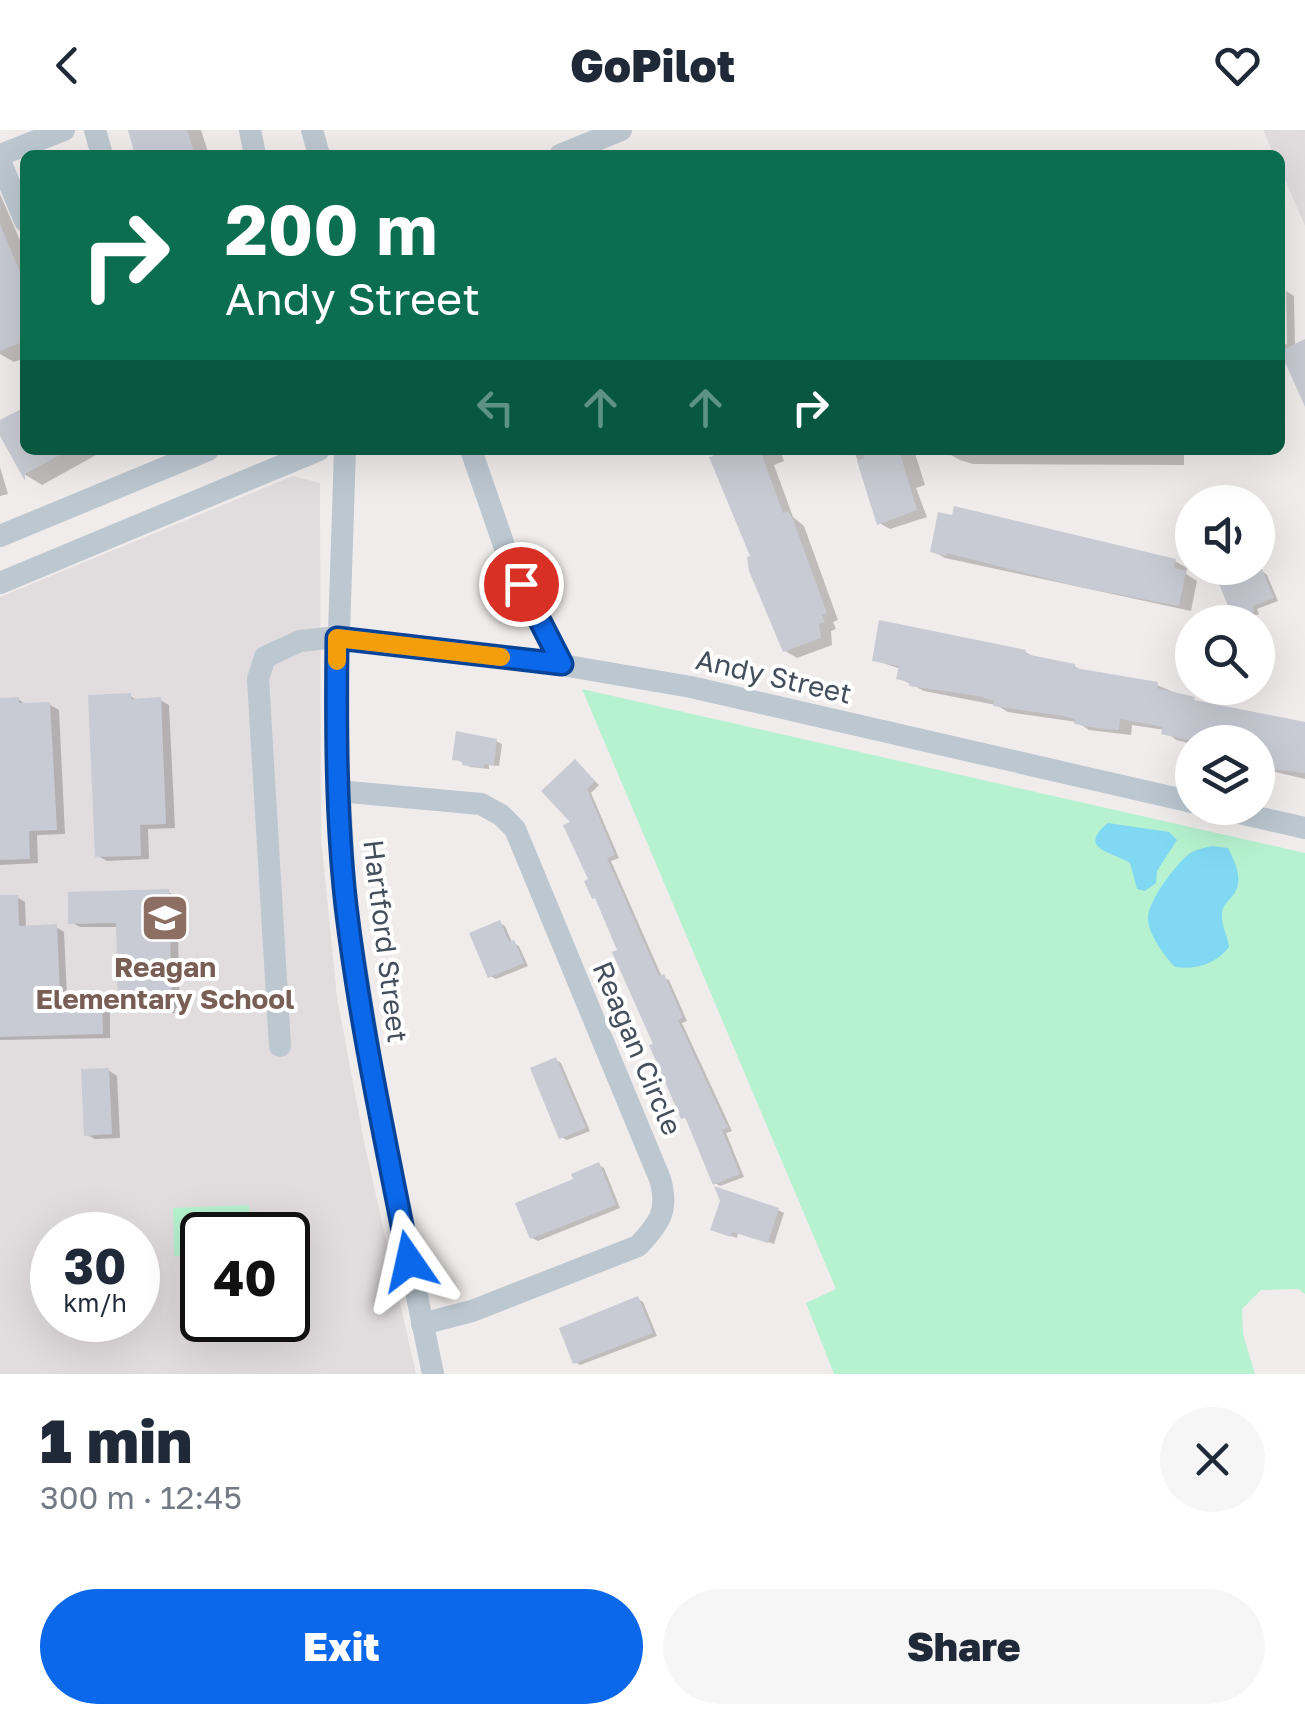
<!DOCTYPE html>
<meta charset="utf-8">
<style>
body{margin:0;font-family:"Golos Text",sans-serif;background:#f6f6f7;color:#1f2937;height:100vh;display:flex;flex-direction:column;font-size:38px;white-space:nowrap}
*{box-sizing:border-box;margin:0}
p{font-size:32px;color:#747a83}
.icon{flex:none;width:55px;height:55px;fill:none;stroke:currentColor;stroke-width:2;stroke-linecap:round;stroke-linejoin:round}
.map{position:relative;height:1244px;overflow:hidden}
.panel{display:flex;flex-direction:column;background:#fff;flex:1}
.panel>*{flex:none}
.banner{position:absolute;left:20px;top:20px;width:1265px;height:305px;border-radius:15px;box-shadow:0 10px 40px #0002;background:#0b6e4f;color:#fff;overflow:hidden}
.controls{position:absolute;left:1175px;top:355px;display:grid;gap:20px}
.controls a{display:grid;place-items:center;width:100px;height:100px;border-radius:50%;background:#fff;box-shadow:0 10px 40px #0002;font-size:50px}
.speed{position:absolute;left:30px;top:1082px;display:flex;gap:20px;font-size:50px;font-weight:700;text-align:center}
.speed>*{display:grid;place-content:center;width:130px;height:130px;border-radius:50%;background:#fff;box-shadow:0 10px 40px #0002;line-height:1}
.speed small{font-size:25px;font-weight:400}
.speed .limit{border:5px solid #111;border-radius:15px;background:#fff;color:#111}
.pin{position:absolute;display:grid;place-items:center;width:85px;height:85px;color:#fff;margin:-42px;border:5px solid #fff;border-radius:50%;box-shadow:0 2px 10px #0007}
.me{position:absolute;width:110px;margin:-55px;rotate:349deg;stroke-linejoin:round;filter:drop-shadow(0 0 8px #0008)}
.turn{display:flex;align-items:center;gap:35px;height:210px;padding:0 40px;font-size:45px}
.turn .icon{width:130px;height:130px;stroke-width:2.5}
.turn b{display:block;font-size:70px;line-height:85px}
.lanes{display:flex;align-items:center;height:95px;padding:0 40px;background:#0003;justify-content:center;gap:50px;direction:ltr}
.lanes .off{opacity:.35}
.round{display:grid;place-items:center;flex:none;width:105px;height:105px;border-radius:52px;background:#f6f6f7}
.head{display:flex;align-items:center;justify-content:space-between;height:170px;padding:0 40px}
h1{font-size:60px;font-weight:800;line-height:75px}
.button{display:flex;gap:20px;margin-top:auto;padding:20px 40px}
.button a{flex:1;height:115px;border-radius:60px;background:#0b68eb;color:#fff;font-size:40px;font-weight:800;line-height:115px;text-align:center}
.button a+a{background:#f6f6f7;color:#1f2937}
header{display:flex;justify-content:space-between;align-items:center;height:130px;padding:0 40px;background:#fff;font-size:45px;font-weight:800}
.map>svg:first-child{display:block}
.education{fill:#e1ddde;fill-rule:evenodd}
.green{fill:#b6f2cf}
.water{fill:#80d8f2}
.shadow{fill:#0003}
.building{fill:#c8cbd3}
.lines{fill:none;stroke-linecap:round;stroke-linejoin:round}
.minor{stroke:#bcc7d0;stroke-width:22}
.route-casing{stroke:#074499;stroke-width:25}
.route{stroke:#0b68eb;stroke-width:18}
.slow{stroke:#f59e0b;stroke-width:18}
.labels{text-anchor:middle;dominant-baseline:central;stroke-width:8;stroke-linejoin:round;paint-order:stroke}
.street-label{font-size:28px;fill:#444f5b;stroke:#fff}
.education-label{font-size:28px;font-weight:bold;fill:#785e54;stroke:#fff}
</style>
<header><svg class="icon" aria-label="back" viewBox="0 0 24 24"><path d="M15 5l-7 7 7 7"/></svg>GoPilot<svg class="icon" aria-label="heart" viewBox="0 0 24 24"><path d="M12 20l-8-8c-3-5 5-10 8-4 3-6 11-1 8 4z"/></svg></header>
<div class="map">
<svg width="1305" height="1244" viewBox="0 0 1305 1244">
<rect width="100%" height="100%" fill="#f0ecec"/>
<g class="education">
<polygon points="1263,0 1305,0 1305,96 1280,38 1280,25 1274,25"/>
<path d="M 293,346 L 320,353 L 321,708 L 337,868 L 365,1016 L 416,1244 L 0,1244 L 0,467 ZM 52,1105 L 138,1105 L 138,1190 L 52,1190 ZM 202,1105 L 288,1105 L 288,1190 L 202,1190 Z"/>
</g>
<g class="green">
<polygon points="582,559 1305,723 1305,1164 1298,1159 1261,1160 1242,1179 1243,1204 1255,1244 834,1244 806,1173 836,1159"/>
<polygon points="249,1075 250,1105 202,1105 202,1125 174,1126 173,1078"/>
</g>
<g class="water">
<path d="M 1108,693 L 1169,702 L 1177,710 L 1157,741 L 1156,753 L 1145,761 L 1137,759 L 1130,733 C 1113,722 1076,719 1108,693 Z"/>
<path d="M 1212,716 L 1228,718 C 1235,732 1244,750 1234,764 C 1228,772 1222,775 1222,785 C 1221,795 1228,806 1229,817 C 1216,834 1196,840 1175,837 C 1165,827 1149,805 1148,790 C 1146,773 1176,734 1189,724 C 1196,719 1204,718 1212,716 Z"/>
</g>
<g class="shadow">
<polygon points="130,0 201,0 209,25 138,25"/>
<polygon points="0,64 25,122 25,228 14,232 0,224"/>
<polygon points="1280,159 1282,210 1287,215 1286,161 1294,166 1295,216 1305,212 1305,275 1280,216"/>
<polygon points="25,279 25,320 105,320 42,355 24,344 0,301 0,293"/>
<polygon points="714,320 780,320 784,331 774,335 793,387 804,396 838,490 833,492 836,499 831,501 832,515 797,528 785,521"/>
<polygon points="854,320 914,320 925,355 916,358 927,387 890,399 879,393"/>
<polygon points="949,320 1214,320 1214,323 1184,323 1184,335 973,334 960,330 949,324"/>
<polygon points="0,337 8,364 0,366"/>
<polygon points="954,388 1175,431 1187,438 1186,444 1197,451 1191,481 945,428 932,421"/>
<polygon points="1237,441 1244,449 1262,441 1267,445 1278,471 1257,479 1259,484 1241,491 1236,488"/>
<polygon points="1025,522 1036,528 1074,536 1087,543 1157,555 1201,574 1305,597 1305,649 1258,638 1258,612 1192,612 1192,619 1192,614 1176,610 1165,600 1132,595 1131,605 1089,600 1077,592 1008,582 996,575 924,561 899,548 901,539 874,530"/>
<polygon points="130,566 139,571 160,570 169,575 175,698 148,699 149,729 107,731 98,726"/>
<polygon points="18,569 28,576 50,575 59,580 65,704 37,705 38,733 0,735 0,570"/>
<polygon points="496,611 502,614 499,636 489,635 489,639 470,637 455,628"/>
<polygon points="576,632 599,655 591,663 619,728 611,731 662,847 669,850 687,891 682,893 732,1001 726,1003 744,1047 720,1056 715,1053 690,991 683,987 592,750 574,693"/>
<polygon points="168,762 177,767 180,883 167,883 157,877 130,878 121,873 119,797 80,797 71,792"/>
<polygon points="17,767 25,772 26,798 56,797 64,802 67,867 102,867 110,871 110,908 0,910 0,768"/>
<polygon points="500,793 505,796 512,812 519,816 528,836 496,849 490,846"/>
<polygon points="556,930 561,933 590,1001 567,1010 561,1007"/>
<polygon points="108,940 117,946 120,1008 95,1009 86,1004"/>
<polygon points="599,1035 604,1038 620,1078 538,1111 532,1108 576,1050"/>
<polygon points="778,1080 784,1083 774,1114 738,1103 737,1108 718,1102"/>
<polygon points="638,1169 643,1172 657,1206 580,1235 575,1232"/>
</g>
<g class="building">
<polygon points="128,0 187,0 195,25 135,25"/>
<polygon points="0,94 25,154 25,211 0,221"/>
<polygon points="1305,209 1305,277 1280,221"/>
<polygon points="25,277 25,320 69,320 25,344 25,351 0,306 0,290"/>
<polygon points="711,320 760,320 783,383 788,381 792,387 827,483 822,485 825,492 819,494 821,508 783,522 749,441 747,427 750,426 709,327 713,326"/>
<polygon points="861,320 899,320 917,380 877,395 857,331 864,328"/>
<polygon points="954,376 1176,429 1174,438 1186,441 1179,476 1080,457 947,423 946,426 930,422 938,382 952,385"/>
<polygon points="1237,438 1241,447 1262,439 1274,468 1253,476 1255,481 1234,490 1216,447"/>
<polygon points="879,490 1026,520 1025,524 1075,534 1075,538 1158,552 1157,558 1195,567 1194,570 1305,592 1305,643 1272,639 1273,631 1258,627 1258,612 1197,612 1161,604 1163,597 1120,589 1119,600 1103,599 1074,594 1075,589 1063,586 993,576 994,571 978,566 909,556 910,552 896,549 899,536 872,531"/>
<polygon points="131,563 131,569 161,567 166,694 140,695 141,726 95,727 88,565"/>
<polygon points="19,567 19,573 50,572 57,700 29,701 30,729 0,730 0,568"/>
<polygon points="456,601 497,609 494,635 484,634 484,638 462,635 462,631 452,630"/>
<polygon points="575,629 595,651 587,659 615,725 607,728 659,846 664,844 683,888 678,890 728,998 722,1000 740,1044 713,1055 685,987 681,989 649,915 653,914 612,822 617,820 595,768 592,769 584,751 588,749 563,695 570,692 541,661"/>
<polygon points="169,759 172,879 155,879 156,873 118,874 116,793 68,794 68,762"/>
<polygon points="0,765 18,765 19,796 57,794 60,865 102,864 103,904 0,907"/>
<polygon points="500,790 509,812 514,810 524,833 488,848 469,803"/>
<polygon points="556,927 586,998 559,1009 530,938"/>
<polygon points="109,938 112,1004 84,1006 81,939"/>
<polygon points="599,1032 616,1075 530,1109 515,1073 573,1049 571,1044"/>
<polygon points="714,1056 779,1078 768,1113 732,1102 731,1107 710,1100 720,1071"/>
<polygon points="638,1166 653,1203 573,1234 559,1198"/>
</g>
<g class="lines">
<g class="minor">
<polyline points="95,0 102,25"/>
<polyline points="250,0 255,25"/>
<polyline points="312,0 319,25"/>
<polyline points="0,25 64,0"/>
<polyline points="560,25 621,0"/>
<polyline points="0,31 25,91"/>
<polyline points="345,320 336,594 346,774 382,996 433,1244"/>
<polyline points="471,320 507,424 562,535"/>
<polyline points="0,406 208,320"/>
<polyline points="0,453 319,320"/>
<path d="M 338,661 L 481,674 L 501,685 L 515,699 L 660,1049 C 669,1080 660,1093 638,1116 L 472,1181 L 422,1194"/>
<polyline points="1217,678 1305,698"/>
<polyline points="280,916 258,549 265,527 300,511 337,507 562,535 691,557 1192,672"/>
</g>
</g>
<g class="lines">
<g class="route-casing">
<path id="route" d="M 409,1131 C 386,1013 360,895 346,776 C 336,687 336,597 337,508 L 562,534 L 521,454"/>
</g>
<use href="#route" class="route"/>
<polyline class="slow" points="337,531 337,508 501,527"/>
</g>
<defs>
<g id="school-square" transform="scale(2.5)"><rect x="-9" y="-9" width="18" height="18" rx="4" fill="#8d6e63" stroke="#fff"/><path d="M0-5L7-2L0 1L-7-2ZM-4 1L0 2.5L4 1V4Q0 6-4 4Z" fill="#fff"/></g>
</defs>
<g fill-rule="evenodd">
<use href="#school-square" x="165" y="788"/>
</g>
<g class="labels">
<g class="street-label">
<text transform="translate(774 546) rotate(13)">Andy Street</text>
<text transform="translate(386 811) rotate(83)">Hartford Street</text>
<text transform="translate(638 918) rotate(67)">Reagan Circle</text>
</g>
<g class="education-label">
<text x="165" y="836">Reagan<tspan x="165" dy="32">Elementary School</tspan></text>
</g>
</g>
</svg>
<div class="controls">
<a><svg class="icon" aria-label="sound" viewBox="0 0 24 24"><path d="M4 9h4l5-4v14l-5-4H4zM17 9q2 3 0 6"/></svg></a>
<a><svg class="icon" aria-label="search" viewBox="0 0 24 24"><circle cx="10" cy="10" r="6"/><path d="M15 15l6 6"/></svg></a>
<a><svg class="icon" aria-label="layers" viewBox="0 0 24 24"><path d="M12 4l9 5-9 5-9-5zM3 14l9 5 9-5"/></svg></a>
</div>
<div class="speed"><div>30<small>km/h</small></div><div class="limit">40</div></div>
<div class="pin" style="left:521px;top:454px;background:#d93025"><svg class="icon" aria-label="arrive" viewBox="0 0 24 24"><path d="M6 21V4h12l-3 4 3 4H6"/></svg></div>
<svg class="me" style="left:409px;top:1131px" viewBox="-20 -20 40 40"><path d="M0-17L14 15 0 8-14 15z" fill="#0b68eb" stroke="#fff" stroke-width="4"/></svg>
<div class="banner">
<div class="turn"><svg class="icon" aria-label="right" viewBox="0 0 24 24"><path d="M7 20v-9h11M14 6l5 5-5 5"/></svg><div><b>200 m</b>Andy Street</div></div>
<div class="lanes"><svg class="icon off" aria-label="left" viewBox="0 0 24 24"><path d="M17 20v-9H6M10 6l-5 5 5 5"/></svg><svg class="icon off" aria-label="ahead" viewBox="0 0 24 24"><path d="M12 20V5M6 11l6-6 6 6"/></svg><svg class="icon off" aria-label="ahead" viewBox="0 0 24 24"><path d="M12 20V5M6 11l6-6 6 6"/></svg><svg class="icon" aria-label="right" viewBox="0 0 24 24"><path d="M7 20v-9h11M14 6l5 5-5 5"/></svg></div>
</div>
</div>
<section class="panel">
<div class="head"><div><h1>1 min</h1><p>300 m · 12:45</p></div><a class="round"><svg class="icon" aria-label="close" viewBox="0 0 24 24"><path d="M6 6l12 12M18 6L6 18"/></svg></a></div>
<div class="button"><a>Exit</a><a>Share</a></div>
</section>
